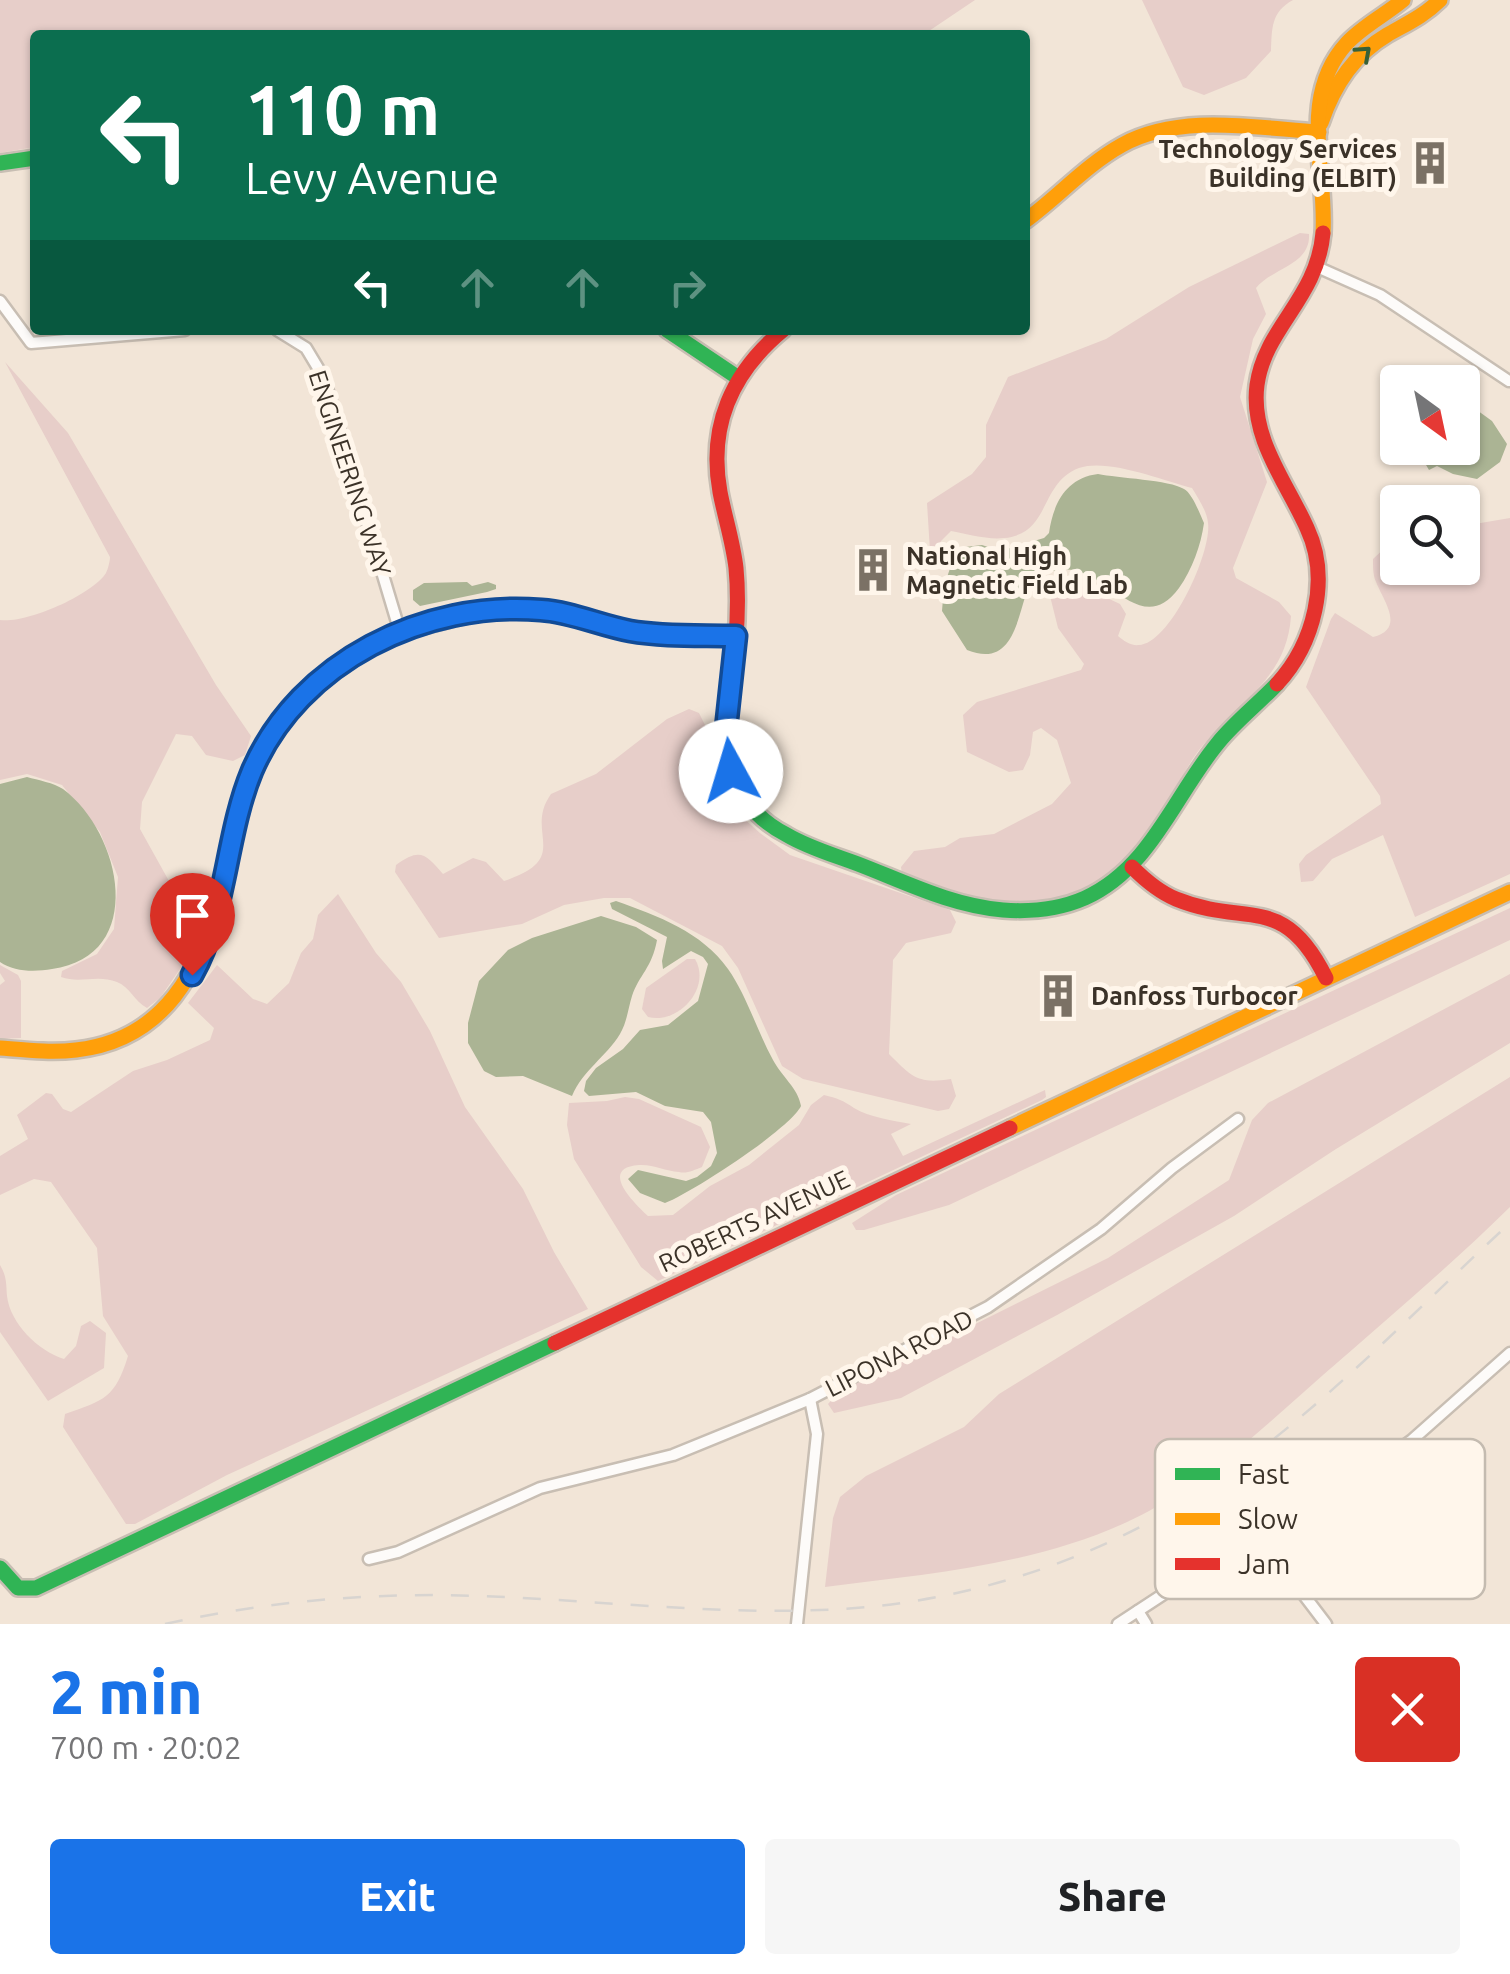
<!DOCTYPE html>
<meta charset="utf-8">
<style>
body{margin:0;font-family:Ubuntu,sans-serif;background:#f6f6f6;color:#202124;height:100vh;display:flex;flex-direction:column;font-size:38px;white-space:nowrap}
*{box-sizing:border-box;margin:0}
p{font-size:32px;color:#757577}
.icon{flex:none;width:55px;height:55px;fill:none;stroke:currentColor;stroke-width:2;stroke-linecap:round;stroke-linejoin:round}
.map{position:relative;height:1624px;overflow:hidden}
.details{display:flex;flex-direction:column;background:#fff;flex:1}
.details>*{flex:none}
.guide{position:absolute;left:30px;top:30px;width:1000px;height:305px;border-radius:10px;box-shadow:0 2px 8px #0004;background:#0b6e4f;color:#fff;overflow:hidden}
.needle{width:65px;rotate:147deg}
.fabs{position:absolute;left:1380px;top:365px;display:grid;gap:20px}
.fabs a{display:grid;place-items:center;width:100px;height:100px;border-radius:10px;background:#fff;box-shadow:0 2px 8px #0004;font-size:50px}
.pin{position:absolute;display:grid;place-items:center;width:85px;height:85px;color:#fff;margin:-102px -42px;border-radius:50% 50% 50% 0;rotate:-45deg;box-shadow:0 0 10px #0007}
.pin .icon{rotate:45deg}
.me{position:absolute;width:110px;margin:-55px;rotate:354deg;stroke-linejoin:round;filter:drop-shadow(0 0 8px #0008)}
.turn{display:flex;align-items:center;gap:35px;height:210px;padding:0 50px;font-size:45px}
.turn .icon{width:130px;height:130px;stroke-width:2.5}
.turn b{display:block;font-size:70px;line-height:85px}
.lanes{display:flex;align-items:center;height:95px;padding:0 50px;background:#0003;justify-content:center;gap:50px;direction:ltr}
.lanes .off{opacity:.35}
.round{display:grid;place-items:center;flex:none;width:105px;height:105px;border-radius:10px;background:#f6f6f6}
.head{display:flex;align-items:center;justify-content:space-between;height:170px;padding:0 50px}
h1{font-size:60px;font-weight:800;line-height:75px;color:#1a73e8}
.action{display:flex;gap:20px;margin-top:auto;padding:20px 50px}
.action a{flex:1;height:115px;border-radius:10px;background:#1a73e8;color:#fff;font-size:40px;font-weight:800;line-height:115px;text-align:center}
.action a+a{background:#f6f6f6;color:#202124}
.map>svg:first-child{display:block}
.green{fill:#e7cec9}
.water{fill:#abb494}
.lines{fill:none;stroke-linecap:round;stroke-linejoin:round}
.street-casing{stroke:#c8beb3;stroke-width:15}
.fast-casing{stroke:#c8beb3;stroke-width:20}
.slow-casing{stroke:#c8beb3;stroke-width:20}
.jam-casing{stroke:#c8beb3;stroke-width:20}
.street{stroke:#fdfbf9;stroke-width:10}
.fast{stroke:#30b455;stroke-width:15}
.slow{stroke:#ff9f0a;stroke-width:15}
.jam{stroke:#e5322d;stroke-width:15}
.rail{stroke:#d8d4d0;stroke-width:2.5;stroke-dasharray:18 18;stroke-linecap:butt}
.oneway{stroke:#376038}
.route-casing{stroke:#114b97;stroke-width:25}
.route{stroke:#1a73e8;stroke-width:18}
.labels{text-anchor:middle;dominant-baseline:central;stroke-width:10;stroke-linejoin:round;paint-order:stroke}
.poi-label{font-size:25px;font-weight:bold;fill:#3b3228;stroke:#fff6eb;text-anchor:start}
.street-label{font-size:25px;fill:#3b3228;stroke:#fff6eb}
.key{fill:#fff6eb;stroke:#c4bbb0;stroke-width:2.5}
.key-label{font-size:28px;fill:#3b3228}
</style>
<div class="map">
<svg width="1510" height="1624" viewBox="0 0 1510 1624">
<rect width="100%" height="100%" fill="#f2e5d7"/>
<g class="green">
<polygon points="0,0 975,0 923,35 35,35 35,147 0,153"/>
<path d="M 1142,0 L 1293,0 C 1271,12 1272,28 1271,51 L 1246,78 L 1204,95 L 1183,87 Z"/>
<path d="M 1300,233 L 1309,234 C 1311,265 1272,268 1256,288 L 1266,314 L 1253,339 L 1240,397 L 1267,482 L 1233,568 L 1236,578 L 1279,602 L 1291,616 C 1287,678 1240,701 1204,744 C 1185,766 1176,792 1161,816 C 1122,878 1063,913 989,903 C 960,899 930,884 902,874 L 901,867 L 914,851 L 945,847 L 960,838 L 994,834 L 1052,804 L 1071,783 L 1057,740 L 1041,728 L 1033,732 L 1030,755 L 1023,770 L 1009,772 L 967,752 L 963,715 L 977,702 L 1081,670 L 1084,664 L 1058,628 L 1047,584 L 1058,575 L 1120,604 L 1126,614 L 1118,636 C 1124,641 1131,646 1139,645 C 1170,644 1212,552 1208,523 C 1207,511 1198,498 1192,488 C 1162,480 1107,458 1079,468 C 1039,483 1051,534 1004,538 C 988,540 967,534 951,531 L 941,541 L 936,553 L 930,551 L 927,503 L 972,474 L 986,457 L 986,425 L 1008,377 L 1106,339 L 1189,287 Z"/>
<path d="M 5,362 L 68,433 L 216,685 L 251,736 L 245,755 L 233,761 L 206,755 L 192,736 L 176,734 L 142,802 L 140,829 L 184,908 L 198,943 L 160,998 L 147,1008 C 134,1001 130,987 117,982 C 97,974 80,984 61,977 L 62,971 L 97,954 L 114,929 L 118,877 L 100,832 L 62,785 L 27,774 L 0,780 L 0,620 C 26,624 92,595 106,573 C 108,569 110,561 110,557 Z"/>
<path d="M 1510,518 L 1510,874 L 1415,917 L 1383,835 L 1332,859 L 1313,881 L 1301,882 L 1299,864 L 1306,855 L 1381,804 L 1380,796 L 1306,687 L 1331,619 L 1335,613 L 1373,637 C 1409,628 1379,596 1374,576 C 1373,571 1373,565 1373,559 L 1388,545 L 1397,542 L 1398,568 L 1462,568 L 1463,526 Z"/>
<path d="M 689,709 L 699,713 L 708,731 L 717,774 L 731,807 L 760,833 L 790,855 L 950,910 L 956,922 L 951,933 L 906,943 L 893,960 L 889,1054 C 913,1078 918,1084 951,1079 L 956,1096 L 949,1109 L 938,1111 L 803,1079 L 782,1066 L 738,968 L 722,946 L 630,898 L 604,898 L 564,905 L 522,924 L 439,938 L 395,872 L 396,865 C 420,847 426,854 443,874 L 473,858 L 486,862 L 504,881 C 574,858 523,833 551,794 L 596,774 L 667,719 Z"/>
<path d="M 338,894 L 376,953 L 401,982 L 430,1031 L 465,1107 L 523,1189 L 554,1252 L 588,1309 L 227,1475 L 135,1524 L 126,1524 L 63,1427 L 65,1414 C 105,1400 115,1398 128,1356 L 103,1316 L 97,1248 L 51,1182 L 34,1179 L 0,1195 L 0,1156 L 28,1139 L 17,1115 L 46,1093 L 52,1094 L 63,1109 L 71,1112 L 133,1071 L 167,1060 L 210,1040 L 214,1028 L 188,1003 L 217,965 L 253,999 L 267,1004 L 289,983 L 301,953 L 313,939 L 318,915 Z"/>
<polygon points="1510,908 1510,940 949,1205 864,1230 856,1230 852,1223 896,1195"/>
<path d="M 687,959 L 695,959 C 712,988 678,1025 648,1017 L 642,1009 L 646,988 Z"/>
<polygon points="0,965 18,975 21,981 21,1038 0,1039 0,985 5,981 0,973"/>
<polygon points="1510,974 1510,1043 1336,1149 1234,1216 1059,1314 901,1398 834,1413 828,1404 839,1392 1108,1258 1229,1180 1252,1120 1268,1103"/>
<path d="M 1510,1077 L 1510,1207 C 1450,1266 1386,1320 1323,1375 C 1268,1423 1214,1476 1149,1511 C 1051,1564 933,1573 825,1587 L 833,1518 L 840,1497 L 866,1476 L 964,1427 L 999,1394 Z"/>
<path d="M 1045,1090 L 1046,1097 L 1042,1100 L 658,1281 L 641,1267 L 574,1159 L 567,1125 L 569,1103 L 607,1101 L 625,1097 L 639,1099 L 701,1127 L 710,1147 L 702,1167 C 694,1170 687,1174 679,1172 C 665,1171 653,1164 639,1165 C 597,1168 636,1205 648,1216 L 673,1215 L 710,1186 L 749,1165 L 799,1125 L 811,1105 L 824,1095 C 837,1098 844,1101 854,1108 C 869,1117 894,1121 911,1124 L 891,1134 L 903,1156 Z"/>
<path d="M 0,1265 C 7,1277 6,1283 7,1296 C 10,1323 38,1351 64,1359 L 76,1346 L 81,1326 L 90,1321 L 106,1333 L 104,1368 L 48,1401 L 0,1332 Z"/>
</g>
<g class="water">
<polygon points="1463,400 1492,421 1507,444 1500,462 1477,479 1453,474 1437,466 1429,470 1416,448 1462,448"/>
<path d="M 1098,474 C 1117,478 1170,480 1184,489 C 1192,493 1200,514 1204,523 C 1201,545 1192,570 1179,588 C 1132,652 1093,527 1029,585 C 1017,617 1014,669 967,650 L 942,611 L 944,586 L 957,548 L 982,545 L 1000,551 L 1044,538 L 1049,533 C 1053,505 1065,478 1098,474 Z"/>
<polygon points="467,582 472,586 488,582 496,585 496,589 487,592 420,606 413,600 413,590 424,583"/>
<path d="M 27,777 C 38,780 54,783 63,789 C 122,833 148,956 52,969 C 35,972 14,972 0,962 L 0,784 Z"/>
<path d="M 616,901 C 658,916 702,932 728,969 C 747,996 757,1031 773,1060 C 782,1077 798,1088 801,1106 C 790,1129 691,1193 665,1203 L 640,1193 L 628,1179 L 638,1170 L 686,1181 L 697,1177 L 711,1166 L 717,1153 L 711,1122 L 703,1112 L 665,1106 L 636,1092 L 589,1096 L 584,1091 L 586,1081 L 596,1068 L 623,1049 L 640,1030 L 668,1025 L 698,1001 L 708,964 L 703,957 L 691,951 L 663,969 L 662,961 L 667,937 L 612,909 L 610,903 Z"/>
<path d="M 601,916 L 636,927 L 657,940 C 652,968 639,975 632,996 C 628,1009 627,1022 620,1034 C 606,1057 583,1070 572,1096 L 523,1076 L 496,1077 L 484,1071 L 468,1043 L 468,1023 L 479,981 L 508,950 L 532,938 Z"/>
</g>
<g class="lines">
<g class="street-casing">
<g id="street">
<polyline points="1317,267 1380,295 1509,381"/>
<polyline points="0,301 31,343 185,330"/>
<polyline points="277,330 306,348 324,378 400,632"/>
<polyline points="369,1559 398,1552 540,1488 673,1455 810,1399 988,1307 1101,1229 1172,1168 1238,1119"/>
<polyline points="1138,1611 1146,1624"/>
<polyline points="797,1624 817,1434 810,1399"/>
<polyline points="1118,1624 1179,1584"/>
<polyline points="1326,1624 1278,1561 1278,1544 1290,1528 1412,1440 1510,1353"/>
</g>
</g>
<g class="fast-casing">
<g id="fast">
<polyline points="0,163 35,158"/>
<polyline points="667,330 737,377"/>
<path d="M 730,691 C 725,729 723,768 747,801 C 757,816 771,827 787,835 C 809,848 834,855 858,864 C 905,882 952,906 1003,910 C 1030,912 1060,909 1085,898 C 1151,868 1174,796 1218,743 C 1235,722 1258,704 1277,684"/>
<polyline points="0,1568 18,1588 36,1588 555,1343"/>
</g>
</g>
<g class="slow-casing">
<g id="slow">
<path d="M 1321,123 C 1333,87 1353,55 1387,35 C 1406,24 1424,16 1440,0"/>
<path d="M 1025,221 C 1058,197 1086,165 1122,145 C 1180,113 1256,128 1319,132"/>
<path d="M 1323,233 C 1327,170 1298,96 1347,43 C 1363,26 1385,15 1403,0"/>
<path d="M 0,1048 C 25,1050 51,1053 76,1050 C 165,1040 201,970 220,892 C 230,853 237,812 252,774 C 280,703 341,654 411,629"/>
<polyline points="1010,1128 1510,892"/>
</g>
</g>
<g class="jam-casing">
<g id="jam">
<polyline points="411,629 474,613 533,609 644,633 736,636"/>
<path d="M 1277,684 C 1314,644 1331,579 1307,528 C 1287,483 1250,438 1257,385 C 1265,327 1317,299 1323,233"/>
<path d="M 730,691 C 736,650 740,609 736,568 C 733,542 725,518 720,492 C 708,426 732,372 783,330"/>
<path d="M 1132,867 C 1145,880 1159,892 1176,899 C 1247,928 1283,891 1326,978"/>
<polyline points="555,1343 1010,1128"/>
</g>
</g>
<use href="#street" class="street"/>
<use href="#fast" class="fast"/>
<use href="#slow" class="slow"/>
<use href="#jam" class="jam"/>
<path class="rail" d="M 165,1624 C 254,1604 344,1595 435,1595 C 570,1596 707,1617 842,1609 C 957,1602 1071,1568 1171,1510 C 1298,1436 1402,1322 1510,1223"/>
</g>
<defs><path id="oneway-chevron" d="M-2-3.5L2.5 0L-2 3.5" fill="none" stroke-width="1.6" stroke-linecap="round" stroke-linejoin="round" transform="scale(2.5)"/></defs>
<use class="oneway" href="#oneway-chevron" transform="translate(1364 53) rotate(-42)"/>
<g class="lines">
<g class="route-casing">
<path id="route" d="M 192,975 C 227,913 225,836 252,771 C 299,661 426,600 541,610 C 571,612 599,625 630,631 C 664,637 701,635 736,636 L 725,738 L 731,771"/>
</g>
<use href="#route" class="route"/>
</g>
<defs>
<g id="building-bare" transform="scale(3.45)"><path d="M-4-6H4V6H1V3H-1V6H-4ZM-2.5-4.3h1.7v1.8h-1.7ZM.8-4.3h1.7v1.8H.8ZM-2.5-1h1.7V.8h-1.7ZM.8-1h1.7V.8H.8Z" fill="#7b7165" stroke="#fff6eb" stroke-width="2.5" paint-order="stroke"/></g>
</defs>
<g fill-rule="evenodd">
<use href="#building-bare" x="1430" y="163"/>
<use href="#building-bare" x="873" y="570"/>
<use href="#building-bare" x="1058" y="996"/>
</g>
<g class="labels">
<g class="poi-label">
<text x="1397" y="149" text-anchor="end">Technology Services<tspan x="1397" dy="29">Building (ELBIT)</tspan></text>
<text x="906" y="556">National High<tspan x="906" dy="29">Magnetic Field Lab</tspan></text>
<text x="1091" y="996">Danfoss Turbocor</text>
</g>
<g class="street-label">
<text transform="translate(350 473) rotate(72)">ENGINEERING WAY</text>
<text transform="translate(754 1221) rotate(-25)">ROBERTS AVENUE</text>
<text transform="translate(899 1353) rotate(-27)">LIPONA ROAD</text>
</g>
</g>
<rect x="1155" y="1439" width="330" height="160" rx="15" class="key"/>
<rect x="1175" y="1468" width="45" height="12" fill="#30b455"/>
<rect x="1175" y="1513" width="45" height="12" fill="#ff9f0a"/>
<rect x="1175" y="1558" width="45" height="12" fill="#e5322d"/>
<g class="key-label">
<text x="1238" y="1484">Fast</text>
<text x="1238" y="1529">Slow</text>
<text x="1238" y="1574">Jam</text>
</g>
</svg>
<div class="fabs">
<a><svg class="needle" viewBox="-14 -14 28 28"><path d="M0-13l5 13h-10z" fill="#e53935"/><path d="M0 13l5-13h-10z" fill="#757577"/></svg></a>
<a><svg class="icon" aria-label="search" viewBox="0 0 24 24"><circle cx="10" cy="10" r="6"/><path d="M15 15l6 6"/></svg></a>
</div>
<div class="pin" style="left:192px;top:975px;background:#d93025"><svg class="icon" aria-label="arrive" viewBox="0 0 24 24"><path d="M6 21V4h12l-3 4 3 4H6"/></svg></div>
<svg class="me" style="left:731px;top:771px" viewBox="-20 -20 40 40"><circle r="19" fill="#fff"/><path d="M0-13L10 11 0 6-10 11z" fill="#1a73e8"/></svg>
<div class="guide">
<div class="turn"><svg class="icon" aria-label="left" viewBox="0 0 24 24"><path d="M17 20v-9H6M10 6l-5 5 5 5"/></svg><div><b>110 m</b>Levy Avenue</div></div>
<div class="lanes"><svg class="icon" aria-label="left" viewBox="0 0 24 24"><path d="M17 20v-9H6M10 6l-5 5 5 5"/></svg><svg class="icon off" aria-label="ahead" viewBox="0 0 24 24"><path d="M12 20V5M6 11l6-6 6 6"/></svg><svg class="icon off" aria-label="ahead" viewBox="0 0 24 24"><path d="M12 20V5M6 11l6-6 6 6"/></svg><svg class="icon off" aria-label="right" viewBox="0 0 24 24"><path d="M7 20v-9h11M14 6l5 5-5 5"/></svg></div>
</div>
</div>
<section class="details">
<div class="head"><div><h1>2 min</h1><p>700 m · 20:02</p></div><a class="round" style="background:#d93025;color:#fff"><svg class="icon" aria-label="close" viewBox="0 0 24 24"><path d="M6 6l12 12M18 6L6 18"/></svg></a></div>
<div class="action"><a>Exit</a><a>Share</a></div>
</section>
